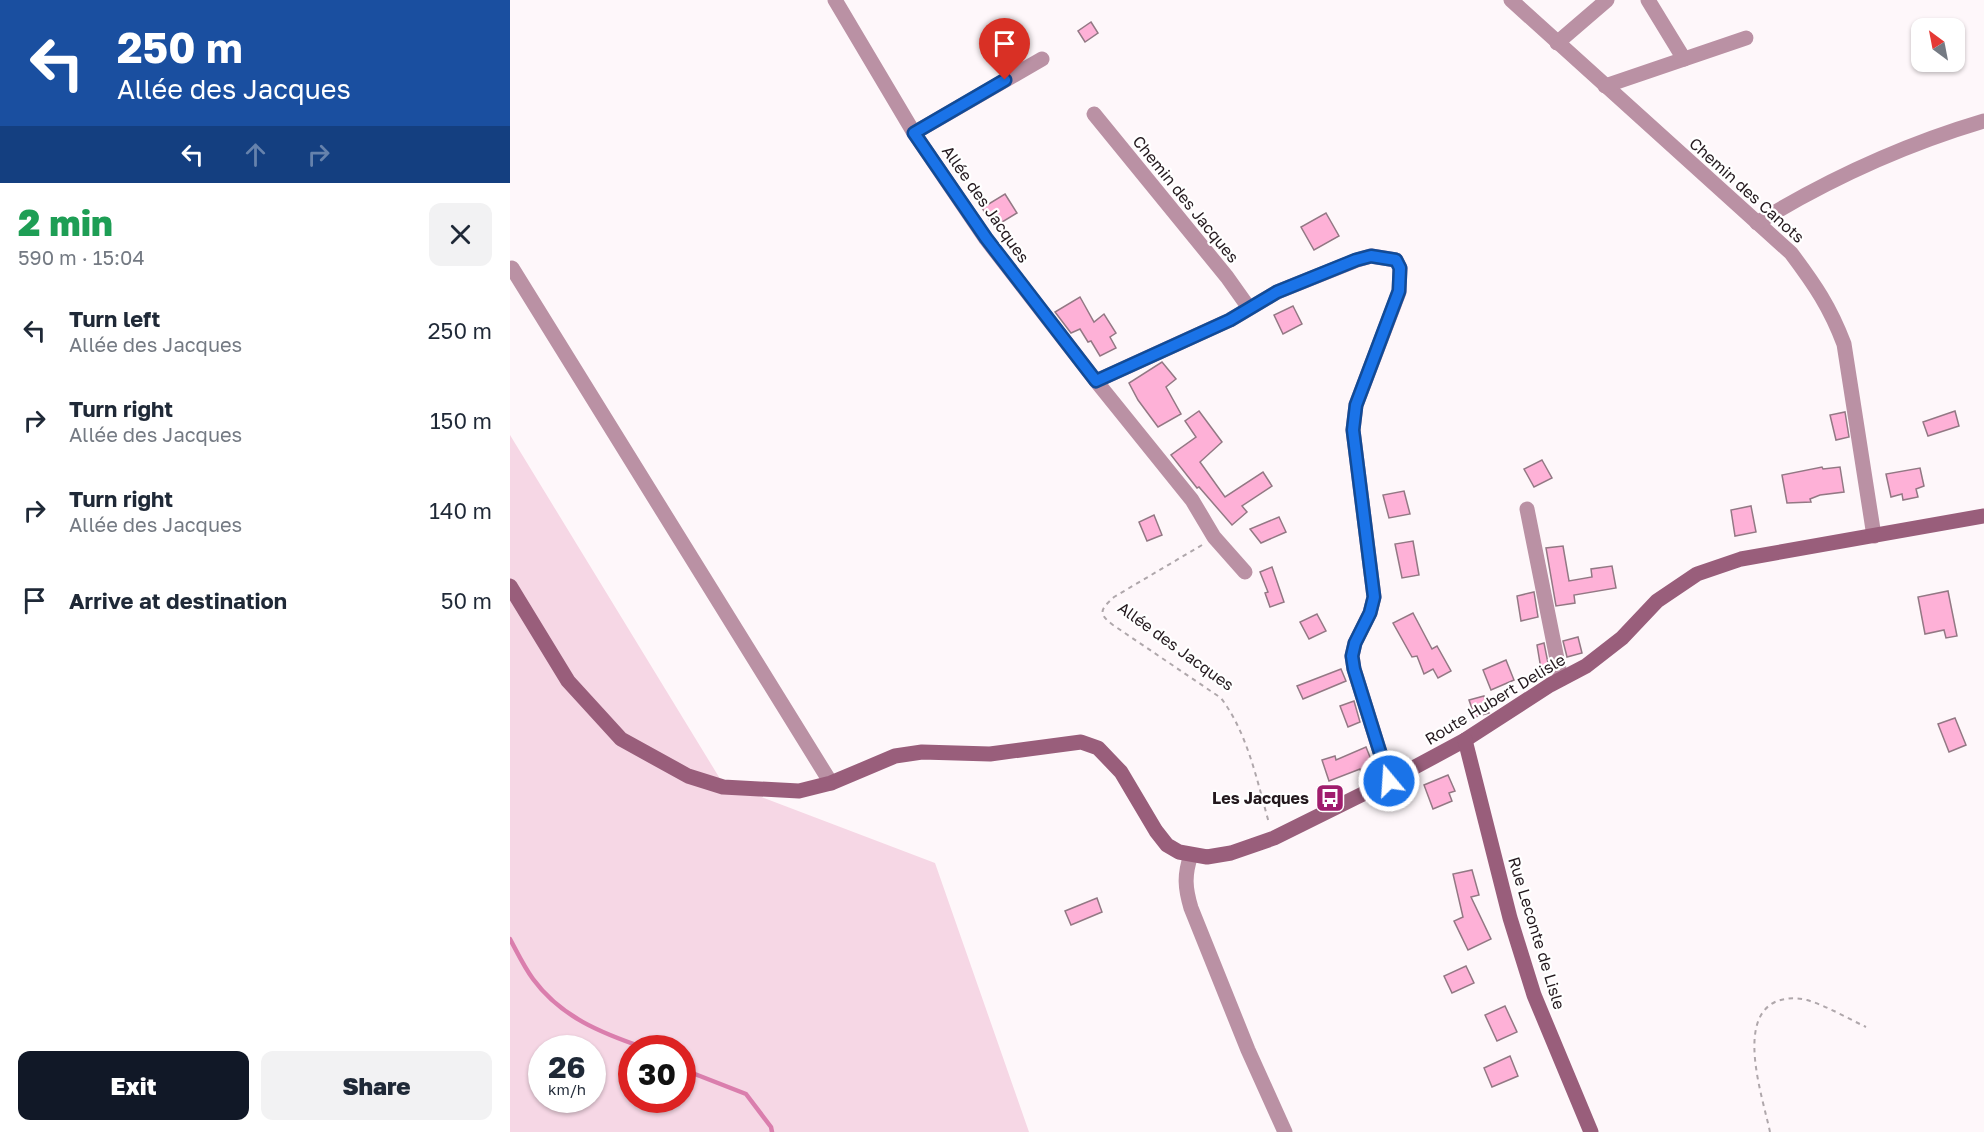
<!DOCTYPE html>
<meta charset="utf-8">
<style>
body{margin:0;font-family:"Golos Text",sans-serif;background:#f2f2f3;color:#1f2937;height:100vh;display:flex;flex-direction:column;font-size:22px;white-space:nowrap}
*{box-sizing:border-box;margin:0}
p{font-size:20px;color:#747a83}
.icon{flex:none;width:33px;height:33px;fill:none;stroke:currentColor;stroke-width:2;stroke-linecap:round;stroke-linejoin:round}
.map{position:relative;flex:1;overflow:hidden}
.details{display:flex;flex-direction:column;background:#fff;width:510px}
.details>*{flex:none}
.hud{background:#1a4fa0;color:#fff;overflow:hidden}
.needle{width:39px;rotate:328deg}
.tools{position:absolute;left:1401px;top:18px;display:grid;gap:12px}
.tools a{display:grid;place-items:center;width:54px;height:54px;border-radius:12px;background:#fff;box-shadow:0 2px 4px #0004;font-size:30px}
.speed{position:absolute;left:18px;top:1035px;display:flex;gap:12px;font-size:30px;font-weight:700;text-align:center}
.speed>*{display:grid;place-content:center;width:78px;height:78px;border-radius:50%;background:#fff;box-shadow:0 2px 4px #0004;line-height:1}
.speed small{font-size:15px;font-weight:400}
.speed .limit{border:9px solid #d22;background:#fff;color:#111}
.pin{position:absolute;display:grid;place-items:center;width:51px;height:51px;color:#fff;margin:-62px -26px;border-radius:50% 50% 50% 0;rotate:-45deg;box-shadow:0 0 6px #0007}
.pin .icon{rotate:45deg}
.me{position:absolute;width:66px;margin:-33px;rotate:342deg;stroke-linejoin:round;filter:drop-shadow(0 0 4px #0008)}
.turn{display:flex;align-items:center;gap:21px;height:126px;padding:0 18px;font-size:27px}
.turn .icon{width:78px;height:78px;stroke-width:2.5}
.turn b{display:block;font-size:42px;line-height:51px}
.lanes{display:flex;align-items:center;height:57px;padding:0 18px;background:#0003;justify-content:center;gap:30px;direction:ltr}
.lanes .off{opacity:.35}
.round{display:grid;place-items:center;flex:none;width:63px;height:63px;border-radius:12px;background:#f2f2f3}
.overview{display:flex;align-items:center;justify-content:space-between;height:102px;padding:0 18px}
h1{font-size:36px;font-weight:800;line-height:45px;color:#1e9e55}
.cta{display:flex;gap:12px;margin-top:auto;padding:12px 18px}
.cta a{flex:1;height:69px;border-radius:12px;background:#111827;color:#fff;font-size:24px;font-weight:800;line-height:69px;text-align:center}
.cta a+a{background:#f2f2f3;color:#1f2937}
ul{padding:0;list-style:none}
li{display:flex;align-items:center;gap:18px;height:90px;padding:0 18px}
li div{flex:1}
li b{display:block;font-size:22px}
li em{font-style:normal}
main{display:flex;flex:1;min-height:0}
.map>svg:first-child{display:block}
.green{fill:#f6d7e5;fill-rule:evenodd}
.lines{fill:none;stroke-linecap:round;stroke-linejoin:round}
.stream{stroke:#da7ead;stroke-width:4.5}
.building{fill:#feb1d7;stroke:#937884;stroke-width:1.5}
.path{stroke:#afa7ab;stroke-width:2;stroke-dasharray:4.5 4.5;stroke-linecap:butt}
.minor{stroke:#ba91a4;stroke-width:15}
.secondary{stroke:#995e7b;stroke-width:15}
.route-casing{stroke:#114b97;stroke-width:15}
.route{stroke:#1a73e8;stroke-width:10}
.labels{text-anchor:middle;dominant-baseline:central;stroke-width:4.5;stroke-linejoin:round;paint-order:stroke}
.street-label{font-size:16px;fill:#24191e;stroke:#fff}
.poi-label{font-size:16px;font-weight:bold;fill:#24191e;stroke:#fff;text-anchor:end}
</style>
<main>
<section class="details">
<div class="hud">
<div class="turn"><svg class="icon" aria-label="left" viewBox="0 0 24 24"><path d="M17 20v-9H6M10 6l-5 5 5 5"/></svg><div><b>250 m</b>Allée des Jacques</div></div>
<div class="lanes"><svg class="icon" aria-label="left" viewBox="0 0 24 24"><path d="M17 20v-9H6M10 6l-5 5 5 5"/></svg><svg class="icon off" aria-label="ahead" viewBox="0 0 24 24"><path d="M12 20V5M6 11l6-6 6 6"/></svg><svg class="icon off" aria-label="right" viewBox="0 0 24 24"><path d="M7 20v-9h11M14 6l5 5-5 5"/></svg></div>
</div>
<div class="overview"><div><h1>2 min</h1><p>590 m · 15:04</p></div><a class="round"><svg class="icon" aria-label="close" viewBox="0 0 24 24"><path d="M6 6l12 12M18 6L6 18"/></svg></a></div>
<ul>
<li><svg class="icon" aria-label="left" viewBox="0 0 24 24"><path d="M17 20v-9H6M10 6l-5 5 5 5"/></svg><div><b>Turn left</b><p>Allée des Jacques</p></div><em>250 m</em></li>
<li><svg class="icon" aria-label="right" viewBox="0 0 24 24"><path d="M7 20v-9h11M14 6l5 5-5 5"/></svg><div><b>Turn right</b><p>Allée des Jacques</p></div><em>150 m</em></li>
<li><svg class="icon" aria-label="right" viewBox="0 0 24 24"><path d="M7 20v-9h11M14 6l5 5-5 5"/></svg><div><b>Turn right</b><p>Allée des Jacques</p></div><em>140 m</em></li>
<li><svg class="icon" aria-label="arrive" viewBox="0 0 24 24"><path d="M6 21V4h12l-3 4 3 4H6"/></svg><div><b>Arrive at destination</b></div><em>50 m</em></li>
</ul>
<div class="cta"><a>Exit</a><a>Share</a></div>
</section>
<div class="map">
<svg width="1474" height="1132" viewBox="0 0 1474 1132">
<rect width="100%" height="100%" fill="#fef7fa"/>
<path class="green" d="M 0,435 L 212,782 L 425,863 L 519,1132 L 0,1132 ZM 32,1048 L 82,1048 L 82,1100 L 32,1100 ZM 122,1048 L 172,1048 L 172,1100 L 122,1100 Z"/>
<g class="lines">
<g class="stream">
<path d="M 0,939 C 7,952 14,967 23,979 C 51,1017 91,1033 135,1048"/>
<polyline points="172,1069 236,1094 261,1127 262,1132"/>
</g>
</g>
<g class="building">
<polygon points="581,22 588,33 575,42 568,31"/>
<polygon points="495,194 507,213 484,227 472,208"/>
<polygon points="816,213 829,236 804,250 791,227"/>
<polygon points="570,297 584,322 594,314 606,333 600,337 606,348 590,356 581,341 578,342 570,329 561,333 545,312"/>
<polygon points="783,306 792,324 773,334 764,315"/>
<polygon points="652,362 666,379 656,387 671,414 648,427 628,400 619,383"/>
<polygon points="689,411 712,442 690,462 715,497 753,472 762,486 732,506 737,512 722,525 689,487 687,488 661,455 686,437 675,421"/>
<polygon points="1445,411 1449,426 1418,436 1413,422"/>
<polygon points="1335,412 1339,437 1326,440 1320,415"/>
<polygon points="1032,460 1042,478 1024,487 1014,469"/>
<polygon points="1312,467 1313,469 1330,467 1334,492 1310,495 1300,499 1301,502 1277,503 1272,475"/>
<polygon points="1410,468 1414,486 1406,489 1408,497 1393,500 1392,494 1381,497 1376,474"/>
<polygon points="894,491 900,514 879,518 873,495"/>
<polygon points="1241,506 1246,532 1225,536 1221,510"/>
<polygon points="644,515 652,535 637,541 629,522"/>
<polygon points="769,517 776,532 751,543 740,529"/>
<polygon points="903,541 909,575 892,578 885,544"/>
<polygon points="1053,546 1059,581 1082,577 1081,569 1102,566 1106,588 1064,595 1065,603 1046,606 1036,548"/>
<polygon points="762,567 774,602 760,607 755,593 758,592 750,572"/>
<polygon points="1438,591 1447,636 1436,638 1434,630 1415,634 1408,597"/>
<polygon points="1024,592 1028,617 1011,621 1007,596"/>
<polygon points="903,613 922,649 927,646 941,671 928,678 923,669 914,674 907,656 902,657 883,623"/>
<polygon points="807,614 816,631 799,639 790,622"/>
<polygon points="1068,637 1072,653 1057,657 1053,641"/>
<polygon points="1034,643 1039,668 1031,669 1027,645"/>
<polygon points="996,660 1004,680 981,690 973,670"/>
<polygon points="831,669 836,681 793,699 787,686"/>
<polygon points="974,696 979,713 965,717 959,700"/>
<polygon points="844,701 850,722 838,727 830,706"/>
<polygon points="1445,718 1456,745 1439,752 1428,724"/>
<polygon points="856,747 864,767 851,772 850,769 819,781 812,760 825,756 826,760"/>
<polygon points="938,775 945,791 939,793 942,801 923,809 914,785"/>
<polygon points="962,870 969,895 961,897 981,939 958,950 944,921 953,917 943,874"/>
<polygon points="587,898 592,912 561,925 555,911"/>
<polygon points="956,966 964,983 942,993 934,976"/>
<polygon points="995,1006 1007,1032 987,1041 975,1015"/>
<polygon points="1000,1056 1008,1076 982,1087 974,1068"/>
</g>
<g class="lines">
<g class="path">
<path d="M 692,545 L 604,597 C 591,609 587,613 603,625 L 711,698 C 738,734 747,781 759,823"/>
<path d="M 1260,1132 C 1253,1098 1226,1021 1265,1002 C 1274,998 1286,997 1297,1000 C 1317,1006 1337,1018 1356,1027"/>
</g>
<g class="minor">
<polyline points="325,0 404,133 476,239 586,381 682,500 704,537 735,572"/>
<path d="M 1001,0 L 1281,253 C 1305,285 1320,307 1334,344 L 1364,536"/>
<polyline points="1138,0 1174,59"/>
<polyline points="1047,43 1097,0"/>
<polyline points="1095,86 1236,38"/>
<polyline points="584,114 717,277 739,308"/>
<polyline points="404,133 532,59"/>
<path d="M 1247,223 C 1319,179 1393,145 1474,121"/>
<polyline points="2,268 321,783"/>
<polyline points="586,381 720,320 767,292 847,260 861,256 886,260 890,268 889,292 846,405 843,430 864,597 860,613 845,643 842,656 844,669 879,781"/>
<polyline points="1017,509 1051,679"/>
<path d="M 681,855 C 674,875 675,888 681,908 L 738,1050 L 775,1132"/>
</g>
<g class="secondary">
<polyline points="0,586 58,681 111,739 178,776 213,787 289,791 321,783 385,756 412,752 480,754 571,742 588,748 611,772 646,831 657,845 669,852 697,857 721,853 764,838 879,781 955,740 1040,685 1076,666 1112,638 1147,601 1187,574 1231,559 1474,516"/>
<polyline points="955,740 1000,918 1024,995 1081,1132"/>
</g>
</g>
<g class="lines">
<g class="route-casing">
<polyline id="route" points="495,80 404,133 476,238 586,381 720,320 767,292 846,260 861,256 886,260 890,268 889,291 846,405 843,430 864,597 860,613 845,643 842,656 844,669 879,781"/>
</g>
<use href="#route" class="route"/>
</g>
<defs>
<g id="bus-square" transform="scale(1.5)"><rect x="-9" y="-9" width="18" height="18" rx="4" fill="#a01d6d" stroke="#fff"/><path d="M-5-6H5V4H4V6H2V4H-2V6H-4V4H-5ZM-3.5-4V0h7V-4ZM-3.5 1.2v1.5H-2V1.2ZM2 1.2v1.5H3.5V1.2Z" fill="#fff"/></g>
</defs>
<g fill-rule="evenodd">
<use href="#bus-square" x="820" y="798"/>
</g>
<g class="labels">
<g class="street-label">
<text transform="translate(1237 190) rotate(42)">Chemin des Canots</text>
<text transform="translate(676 199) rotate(51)">Chemin des Jacques</text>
<text transform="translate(476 204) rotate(55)">Allée des Jacques</text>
<text transform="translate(666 646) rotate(36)">Allée des Jacques</text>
<text transform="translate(985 699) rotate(-31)">Route Hubert Delisle</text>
<text transform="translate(1027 933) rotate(73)">Rue Leconte de Lisle</text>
</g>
<g class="poi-label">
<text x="799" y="798">Les Jacques</text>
</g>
</g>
</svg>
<div class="tools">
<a><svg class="needle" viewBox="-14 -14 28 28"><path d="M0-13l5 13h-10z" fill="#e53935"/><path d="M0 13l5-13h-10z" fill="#747a83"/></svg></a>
</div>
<div class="speed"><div>26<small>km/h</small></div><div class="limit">30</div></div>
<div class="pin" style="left:495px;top:80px;background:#d93025"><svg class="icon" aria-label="arrive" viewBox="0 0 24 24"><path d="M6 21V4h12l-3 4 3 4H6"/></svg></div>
<svg class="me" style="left:879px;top:781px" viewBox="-20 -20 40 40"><circle r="17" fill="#1a73e8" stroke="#fff" stroke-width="3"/><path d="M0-11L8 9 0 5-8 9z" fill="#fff"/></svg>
</div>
</main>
